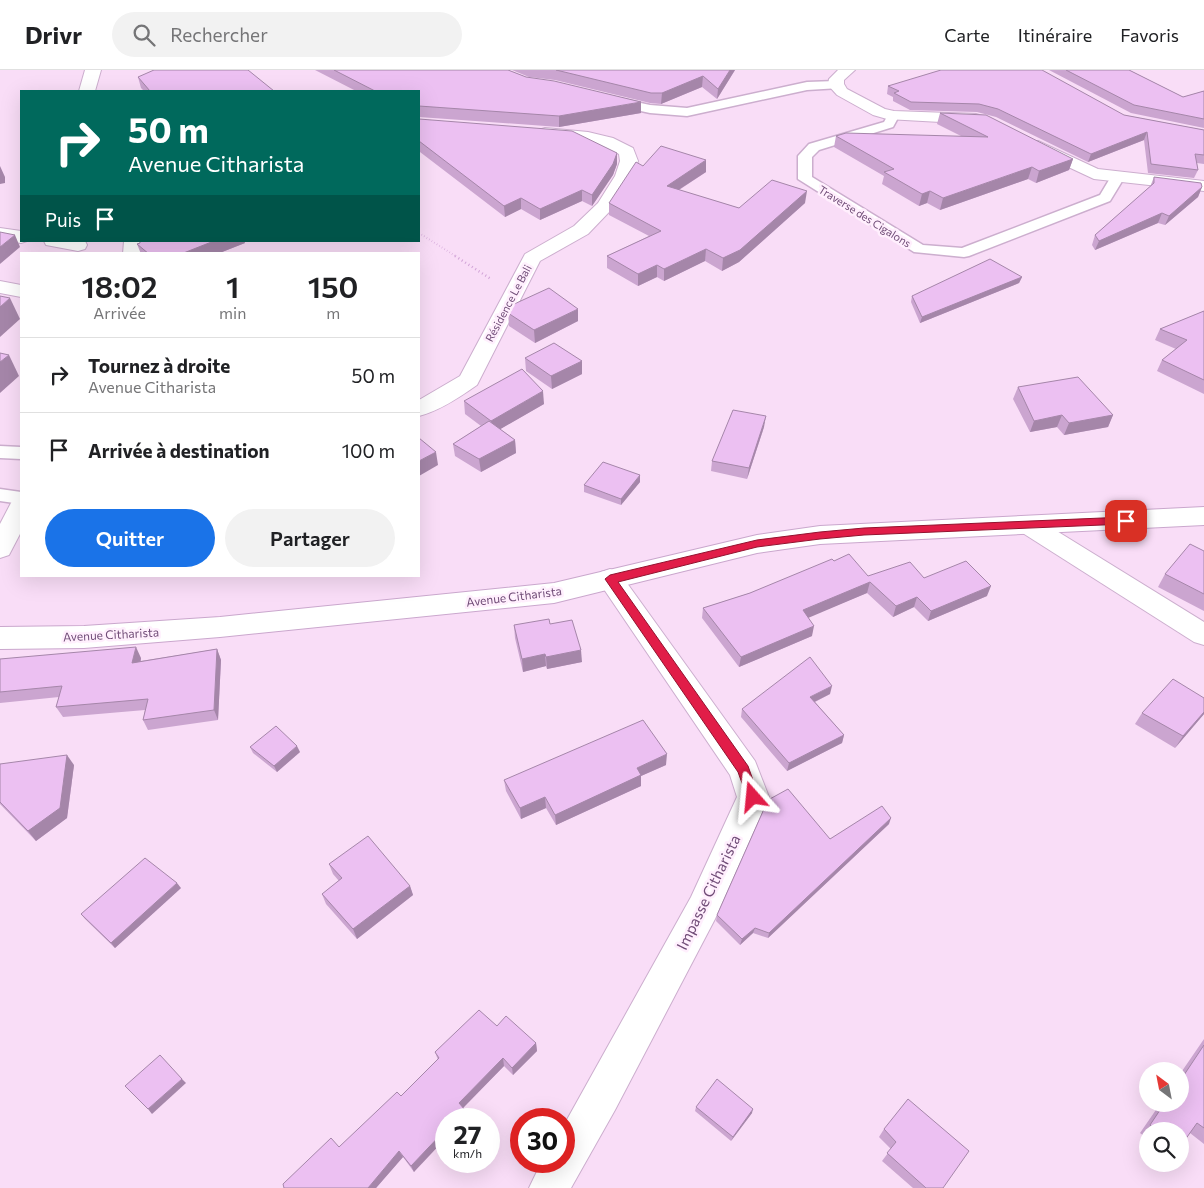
<!DOCTYPE html>
<html lang="fr">
<meta charset="utf-8">
<style>
body{margin:0;font-family:Commissioner,sans-serif;background:#f2f2f2;color:#202124;height:100vh;display:flex;flex-direction:column;font-size:19px;white-space:nowrap}
*{box-sizing:border-box;margin:0}
p{font-size:16px;color:#757577}
.icon{flex:none;width:28px;height:28px;fill:none;stroke:currentColor;stroke-width:2;stroke-linecap:round;stroke-linejoin:round}
.map{position:relative;flex:1;overflow:hidden}
.drawer{position:absolute;left:20px;top:182px;width:400px;height:325px;display:flex;flex-direction:column;background:#fff;border-radius:0px;box-shadow:0 5px 20px #0002}
.drawer>*{flex:none}
.banner{position:absolute;left:20px;top:20px;width:400px;height:152px;border-radius:0px;box-shadow:0 5px 20px #0002;background:#00695c;color:#fff;overflow:hidden}
.needle{width:32px;rotate:328deg}
.controls{position:absolute;left:1139px;top:992px;display:grid;gap:10px}
.controls a{display:grid;place-items:center;width:50px;height:50px;border-radius:50%;background:#fff;box-shadow:0 5px 20px #0002;font-size:25px}
.speed{position:absolute;left:435px;top:1038px;display:flex;gap:10px;font-size:25px;font-weight:700;text-align:center}
.speed>*{display:grid;place-content:center;width:65px;height:65px;border-radius:50%;background:#fff;box-shadow:0 5px 20px #0002;line-height:1}
.speed small{font-size:12px;font-weight:400}
.speed .limit{border:8px solid #d22;background:#fff;color:#111}
.pin{position:absolute;display:grid;place-items:center;width:42px;height:42px;color:#fff;margin:-21px;border-radius:10px;box-shadow:0 2px 8px #0006}
.me{position:absolute;width:55px;margin:-28px;rotate:342deg;stroke-linejoin:round;filter:drop-shadow(0 0 4px #0008)}
.turn{display:flex;align-items:center;gap:18px;height:105px;padding:0 25px;font-size:22px}
.turn .icon{width:65px;height:65px;stroke-width:2.5}
.turn b{display:block;font-size:35px;line-height:42px}
.then{display:flex;align-items:center;height:48px;padding:0 25px;background:#0003;gap:10px;font-size:19px}
.eta{display:flex;justify-content:space-evenly;align-items:center;height:85px;text-align:center}
.eta b{font-size:30px;font-weight:600;line-height:35px}
.button{display:flex;gap:10px;margin-top:auto;padding:10px 25px}
.button a{flex:1;height:58px;border-radius:30px;background:#1a73e8;color:#fff;font-size:20px;font-weight:600;line-height:58px;text-align:center}
.button a+a{background:#f2f2f2;color:#202124}
ul{padding:0;list-style:none}
li{display:flex;align-items:center;gap:15px;height:75px;padding:0 25px;border-top:1px solid #e0e0e0}
li div{flex:1}
li b{display:block;font-size:19px}
li em{font-style:normal}
header{display:flex;align-items:center;gap:30px;box-sizing:border-box;height:70px;padding:0 25px;background:#fff;border-bottom:1px solid #e0e0e0}
header strong{font-size:24px}
nav{display:flex;gap:28px;margin-inline-start:auto;font-size:18px}
.search{width:350px;height:45px;background:#f2f2f2;display:flex;align-items:center;gap:12px;box-sizing:border-box;padding:0 18px;border-radius:28px;color:#757577;font-size:19px}
.map>svg:first-child{display:block}
.residential{fill:#f9ddf7;fill-rule:evenodd}
.lines{fill:none;stroke-linecap:round;stroke-linejoin:round}
.lane-casing{stroke:#ccaece;stroke-width:3}
.street-casing{stroke:#ccaece;stroke-width:2}
.secondary-casing{stroke:#caa7cd;stroke-width:2}
.path-far1{stroke:#d1a3d7;stroke-width:2;stroke-dasharray:0.5 2.5;stroke-linecap:butt}
.path{stroke:#d1a3d7;stroke-width:2.5;stroke-dasharray:1 3;stroke-linecap:butt}
.lane{fill:#fff;fill-rule:evenodd}
.street{fill:#fff;fill-rule:evenodd}
.secondary{fill:#fff;fill-rule:evenodd}
.wall{fill:#cba5d0}
.shaded-wall{fill:#a586a9}
.building{fill:#ecc0f2;stroke:#a586a9}
.route{fill:#e11d48;stroke:#92132f}
.labels{text-anchor:middle;dominant-baseline:central;stroke-width:5;stroke-linejoin:round;paint-order:stroke}
.far-street-label{font-size:11px;fill:#704c77;stroke:#ffeffd}
.street-label{font-size:12px;fill:#704c77;stroke:#ffeffd}
.near-street-label{font-size:15px;fill:#704c77;stroke:#ffeffd}
</style>
<header>
<strong>Drivr</strong>
<div class="search"><svg class="icon" aria-label="search" viewBox="0 0 24 24"><circle cx="10" cy="10" r="6"/><path d="M15 15l6 6"/></svg>Rechercher</div>
<nav><a>Carte</a><a>Itinéraire</a><a>Favoris</a></nav>
</header>
<div class="map">
<svg width="1204" height="1118" viewBox="0 0 1204 1118">
<rect width="100%" height="100%" fill="#fce9fa"/>
<path class="residential" d="M 0,0 L 1204,0 L 1204,1118 L 0,1118 ZM 21,21 L 419,21 L 419,171 L 21,171 ZM 21,184 L 419,184 L 419,506 L 21,506 ZM 1148,1001 L 1180,1001 L 1180,1034 L 1148,1034 ZM 446,1049 L 489,1049 L 489,1091 L 446,1091 ZM 521,1049 L 564,1049 L 564,1091 L 521,1091 ZM 1148,1061 L 1180,1061 L 1180,1094 L 1148,1094 Z"/>
<g class="lines">
<g class="lane-casing">
<g id="lane">
<polygon points="836,11 840,12 842,15 840,18 807,20 687,46 650,43 609,34 607,31 613,27 650,35 687,38 807,12"/>
<polygon points="893,42 899,46 893,57 819,80 812,87 812,107 923,175 962,178 1100,125 1112,105 1117,104 1124,108 1110,131 969,186 964,187 914,182 798,109 798,86 809,74 884,52 889,43"/>
<polygon points="0,376 21,377 21,389 0,388"/>
<polygon points="0,419 21,422 21,434 0,431"/>
</g>
</g>
<g class="street-casing">
<g id="street">
<polygon points="85,0 101,0 95,21 79,21"/>
<polygon points="838,0 855,0 844,10 844,14 847,19 885,39 894,41 976,44 982,46 984,49 982,52 976,54 887,49 873,45 837,25 828,15 829,9"/>
<path d="M 545,58 L 588,62 L 613,68 L 633,78 L 638,91 L 633,106 L 611,140 L 588,164 L 540,191 L 477,315 C 460,327 439,341 419,346 L 419,330 L 460,306 L 525,184 L 574,156 L 598,133 L 615,106 L 620,91 L 619,84 L 594,73 L 539,66 L 537,63 L 539,60 Z"/>
<polygon points="1038,71 1098,99 1204,111 1204,121 1094,109 1032,80 1030,76 1032,72"/>
<polygon points="0,158 21,161 21,171 27,171 21,173 0,170"/>
<polygon points="44,171 85,171 87,175 85,179 78,181 46,175"/>
<polygon points="124,171 142,171 143,184 123,184"/>
<polygon points="0,211 21,215 21,227 0,223"/>
<polygon points="21,429 21,462 9,485 0,488 0,454 12,431"/>
<polygon points="1030,447 1039,450 1204,552 1204,575 1194,572 1021,462 1017,456 1021,450"/>
<polygon points="610,499 619,502 755,691 769,727 715,849 615,1040 571,1118 529,1118 542,1091 564,1091 564,1055 691,827 737,727 730,705 597,509 601,502"/>
</g>
</g>
<g class="secondary-casing">
<polygon id="secondary" points="1204,437 1204,455 820,474 757,483 554,533 220,567 84,578 0,579 0,557 84,556 220,547 554,513 757,465 820,456"/>
</g>
<polyline class="path-far1" points="419,163 457,187"/>
<polyline class="path" points="455,186 491,209"/>
<use href="#lane" class="lane"/>
<use href="#street" class="street"/>
<use href="#secondary" class="secondary"/>
</g>
<g class="wall">
<polygon points="315,0 508,0 526,7 641,43 559,57 419,47 419,21 356,21"/>
<polygon points="512,0 735,0 717,29 702,17 661,34 650,33 555,10 529,7"/>
<polygon points="1049,0 1129,0 1183,27 1204,21 1204,58 1131,43"/>
<polygon points="138,7 274,21 144,21 141,18"/>
<polygon points="888,16 1124,45 1204,60 1204,94 1197,93 1198,100 1194,108 1148,103 1144,70 1088,92 996,47 977,42 910,40 893,31 893,27 887,24"/>
<polygon points="940,43 1073,89 1069,100 1036,113 1028,109 940,140 927,133 919,136 882,114 884,106 834,77 836,66 961,66 937,54"/>
<polygon points="419,49 617,83 617,94 613,105 592,136 582,131 540,150 521,139 505,147 420,82 419,82"/>
<polygon points="643,96 706,102 679,120 739,138 805,133 739,192 722,201 705,191 664,211 657,207 638,216 607,198 607,186 649,166 609,145 609,133"/>
<polygon points="1154,107 1202,117 1198,127 1165,155 1158,153 1095,180 1092,175 1095,165 1150,117"/>
<polygon points="140,171 244,171 245,173 217,184 141,184 137,174 140,173"/>
<polygon points="1022,207 1019,213 920,253 911,232 912,226"/>
<polygon points="1204,241 1204,324 1157,301 1162,290 1176,279 1155,270 1160,259"/>
<polygon points="508,243 578,251 535,273 509,256"/>
<polygon points="525,288 582,291 582,304 552,319 526,301"/>
<polygon points="1018,317 1113,345 1108,357 1064,365 1057,357 1030,362 1013,329"/>
<polygon points="464,331 544,334 500,359 515,370 516,383 481,402 455,386 453,374 481,356 465,344"/>
<polygon points="764,357 747,409 711,401 712,391"/>
<polygon points="640,412 621,435 584,422 584,415"/>
<polygon points="1204,481 1204,541 1158,517 1165,504"/>
<polygon points="834,491 868,506 987,526 928,551 914,537 893,547 867,523 808,547 812,566 739,597 702,548 703,538 750,523"/>
<polygon points="550,554 582,592 547,599 546,596 523,602 515,568 514,555"/>
<polygon points="217,579 221,590 218,650 148,660 143,650 145,640 63,647 56,637 59,627 0,633 0,589 141,588 141,591"/>
<polygon points="830,624 815,632 844,665 842,673 787,701 741,647 742,639"/>
<polygon points="1204,628 1204,644 1175,678 1135,654 1142,643"/>
<polygon points="250,677 300,682 277,702 253,683"/>
<polygon points="0,694 74,695 67,748 36,771 0,734"/>
<polygon points="666,695 641,706 641,716 556,755 546,738 521,749 506,721 504,710"/>
<polygon points="889,754 768,868 753,863 740,875 716,851 717,845 830,769"/>
<polygon points="329,794 410,816 413,825 357,869 326,834 322,824 339,811 333,804"/>
<polygon points="181,818 115,878 85,849 81,844"/>
<polygon points="497,956 536,973 537,981 513,1005 504,996 463,1038 467,1047 465,1049 446,1049 414,1102 403,1087 376,1118 284,1118 339,1077 401,1026 438,990 435,982"/>
<polygon points="1204,969 1204,1074 1190,1063 1180,1061 1148,1061 1148,1069 1140,1063 1160,1034 1180,1034 1180,1004"/>
<polygon points="696,1037 752,1043 731,1071 695,1041"/>
<polygon points="884,1059 943,1118 913,1118 882,1091 891,1079 879,1067"/>
</g>
<g class="shaded-wall">
<polygon points="730,0 735,0 717,29 718,19"/>
<polygon points="703,6 702,17 661,34 662,23"/>
<polygon points="641,32 641,43 559,57 559,46"/>
<polygon points="1147,62 1144,70 1088,92 1091,84"/>
<polygon points="617,83 617,94 613,105 592,136 592,125"/>
<polygon points="1073,89 1069,100 1036,113 1039,101"/>
<polygon points="706,90 706,102 666,128 667,116"/>
<polygon points="0,96 5,107 5,113 0,114"/>
<polygon points="1032,97 1028,109 940,140 943,128"/>
<polygon points="1202,117 1198,127 1165,155 1169,146"/>
<polygon points="582,120 582,131 540,150 540,139"/>
<polygon points="807,121 805,133 739,192 722,201 723,188"/>
<polygon points="930,121 927,133 919,136 922,124"/>
<polygon points="521,128 521,139 505,147 504,136"/>
<polygon points="1162,143 1158,153 1095,180 1099,171"/>
<polygon points="15,165 20,177 0,194 0,177"/>
<polygon points="214,171 244,171 245,173 217,184 181,184"/>
<polygon points="706,179 705,191 664,211 664,199"/>
<polygon points="657,195 657,207 638,216 638,204"/>
<polygon points="1022,207 1019,213 920,253 922,247"/>
<polygon points="10,228 20,249 0,267 0,237"/>
<polygon points="578,239 578,251 535,273 534,260"/>
<polygon points="9,285 19,306 0,323 0,292"/>
<polygon points="582,291 582,304 552,319 551,306"/>
<polygon points="543,321 544,334 492,364 491,351"/>
<polygon points="1062,345 1057,357 1030,362 1034,351"/>
<polygon points="1113,345 1108,357 1064,365 1069,353"/>
<polygon points="766,346 764,357 747,409 749,398"/>
<polygon points="515,370 516,383 481,402 479,389"/>
<polygon points="436,382 438,395 419,406 419,391"/>
<polygon points="640,405 640,412 621,435 621,429"/>
<polygon points="870,512 867,523 801,551 803,540"/>
<polygon points="991,516 987,526 928,551 931,541"/>
<polygon points="917,527 914,537 893,547 896,536"/>
<polygon points="814,556 812,566 739,597 741,587"/>
<polygon points="136,577 141,588 138,603 132,593"/>
<polygon points="217,579 221,590 218,650 214,640"/>
<polygon points="581,580 582,592 547,599 546,587"/>
<polygon points="545,584 546,596 523,602 522,589"/>
<polygon points="832,616 830,624 808,635 810,627"/>
<polygon points="1204,642 1204,644 1175,678 1183,666"/>
<polygon points="844,665 842,673 787,701 789,693"/>
<polygon points="297,676 300,682 277,702 274,696"/>
<polygon points="667,684 666,695 641,706 641,716 556,755 555,745 637,698"/>
<polygon points="67,685 74,695 67,748 36,771 28,761"/>
<polygon points="545,727 546,738 521,749 520,738"/>
<polygon points="891,748 889,754 768,868 769,863"/>
<polygon points="177,813 181,818 115,878 111,873"/>
<polygon points="410,816 413,825 357,869 353,859"/>
<polygon points="755,858 753,863 740,875 742,869"/>
<polygon points="536,973 537,981 513,1005 512,998"/>
<polygon points="503,988 504,996 461,1040 459,1033"/>
<polygon points="182,1009 186,1013 152,1044 148,1039"/>
<polygon points="753,1039 752,1043 731,1071 733,1067"/>
<polygon points="465,1040 467,1047 465,1049 456,1049"/>
<polygon points="446,1059 446,1068 414,1102 411,1096"/>
<polygon points="399,1081 403,1087 376,1118 368,1118"/>
</g>
<g class="building">
<polygon points="154,0 248,0 274,21 150,21 138,7"/>
<polygon points="334,0 508,0 526,7 554,11 641,32 559,46 419,36 419,21 375,21"/>
<polygon points="556,0 730,0 718,19 703,6 662,23 651,23"/>
<polygon points="941,0 1042,0 1124,45 1204,60 1204,85 1195,84 1198,100 1151,94 1147,62 1091,84 998,39 979,34 911,32 894,23 899,21 888,16"/>
<polygon points="1066,0 1129,0 1183,27 1204,21 1204,49 1134,35"/>
<polygon points="940,43 986,45 1073,89 1039,101 1032,97 943,128 930,121 922,124 884,102 894,99 836,66 846,63 988,67"/>
<polygon points="419,49 572,61 617,83 613,94 592,125 582,120 540,139 521,128 504,136 419,71"/>
<polygon points="661,76 706,90 667,116 739,138 772,110 807,121 740,180 723,188 706,179 664,199 657,195 638,204 607,186 661,161 609,133 636,92 643,96"/>
<polygon points="1154,107 1201,113 1202,117 1169,146 1162,143 1099,171 1095,165 1154,113"/>
<polygon points="0,162 15,165 0,177"/>
<polygon points="140,171 214,171 181,184 149,184 137,174 140,173"/>
<polygon points="990,189 1022,207 922,247 912,226"/>
<polygon points="549,218 578,239 534,260 508,243 512,235"/>
<polygon points="0,226 10,228 0,237"/>
<polygon points="1204,241 1204,310 1162,290 1187,270 1160,259"/>
<polygon points="554,273 582,291 551,306 525,288"/>
<polygon points="0,283 9,285 0,292"/>
<polygon points="522,299 543,321 491,351 464,331"/>
<polygon points="1078,307 1113,345 1069,353 1062,345 1034,351 1018,317"/>
<polygon points="733,340 766,346 749,398 712,391"/>
<polygon points="489,351 515,370 479,389 453,374"/>
<polygon points="419,368 436,382 419,391"/>
<polygon points="603,392 640,405 621,429 584,415"/>
<polygon points="1190,474 1204,481 1204,524 1165,504"/>
<polygon points="849,484 868,506 910,492 924,508 966,491 991,516 931,541 917,527 896,536 870,512 803,540 814,556 741,587 703,538 750,523 832,489 834,491"/>
<polygon points="549,549 550,554 572,550 581,580 546,587 545,584 522,589 514,555"/>
<polygon points="136,577 132,593 217,579 214,640 143,650 148,629 56,637 62,616 0,622 0,589"/>
<polygon points="810,587 832,616 810,627 844,665 789,693 742,639"/>
<polygon points="1173,609 1204,628 1204,642 1183,666 1142,643"/>
<polygon points="643,650 667,684 637,698 641,705 555,745 545,727 520,738 504,710"/>
<polygon points="276,656 297,676 274,696 250,677"/>
<polygon points="67,685 60,738 28,761 0,732 0,694"/>
<polygon points="788,719 830,769 882,736 891,748 769,863 755,858 742,869 717,845 768,730"/>
<polygon points="368,766 410,816 353,859 322,824 342,808 329,794"/>
<polygon points="145,788 177,813 111,873 81,844"/>
<polygon points="479,940 497,956 506,946 536,973 512,998 503,988 459,1033 465,1040 456,1049 446,1049 446,1059 411,1096 399,1081 368,1118 284,1118 283,1114 331,1068 339,1077 397,1022 401,1026 439,988 435,982"/>
<polygon points="1204,975 1204,1058 1197,1053 1180,1077 1180,1061 1157,1061 1150,1055 1164,1034 1180,1034 1180,1011"/>
<polygon points="160,985 182,1009 148,1039 125,1016"/>
<polygon points="717,1009 753,1039 733,1067 696,1037"/>
<polygon points="908,1029 969,1081 943,1118 926,1118 887,1083 896,1072 884,1059"/>
</g>
<polygon class="route" points="1126,447 1131,451 1126,454 864,465 820,469 757,477 618,512 748,696 759,727 758,731 753,732 748,731 747,727 738,702 605,509 610,505 757,470 820,462 864,458"/>
<g class="labels">
<g class="far-street-label">
<text transform="translate(865 146) rotate(32)">Traverse des Cigalons</text>
<text transform="translate(508 233) rotate(-62)">Résidence Le Bali</text>
</g>
<g class="street-label">
<text transform="translate(514 526) rotate(-7)">Avenue Citharista</text>
<text transform="translate(111 564) rotate(-3)">Avenue Citharista</text>
</g>
<g class="near-street-label">
<text transform="translate(708 822) rotate(-64)">Impasse Citharista</text>
</g>
</g>
</svg>
<div class="controls">
<a><svg class="needle" viewBox="-14 -14 28 28"><path d="M0-13l5 13h-10z" fill="#e53935"/><path d="M0 13l5-13h-10z" fill="#757577"/></svg></a>
<a><svg class="icon" aria-label="search" viewBox="0 0 24 24"><circle cx="10" cy="10" r="6"/><path d="M15 15l6 6"/></svg></a>
</div>
<div class="speed"><div>27<small>km/h</small></div><div class="limit">30</div></div>
<div class="pin" style="left:1126px;top:451px;background:#d93025"><svg class="icon" aria-label="arrive" viewBox="0 0 24 24"><path d="M6 21V4h12l-3 4 3 4H6"/></svg></div>
<svg class="me" style="left:753px;top:727px" viewBox="-20 -20 40 40"><path d="M0-17L14 15 0 8-14 15z" fill="#e11d48" stroke="#fff" stroke-width="4"/></svg>
<div class="banner">
<div class="turn"><svg class="icon" aria-label="right" viewBox="0 0 24 24"><path d="M7 20v-9h11M14 6l5 5-5 5"/></svg><div><b>50 m</b>Avenue Citharista</div></div>
<div class="then">Puis<svg class="icon" aria-label="arrive" viewBox="0 0 24 24"><path d="M6 21V4h12l-3 4 3 4H6"/></svg></div>
</div>
<section class="drawer">
<div class="eta">
<div><b>18:02</b><p>Arrivée</p></div>
<div><b>1</b><p>min</p></div>
<div><b>150</b><p>m</p></div>
</div>
<ul>
<li><svg class="icon" aria-label="right" viewBox="0 0 24 24"><path d="M7 20v-9h11M14 6l5 5-5 5"/></svg><div><b>Tournez à droite</b><p>Avenue Citharista</p></div><em>50 m</em></li>
<li><svg class="icon" aria-label="arrive" viewBox="0 0 24 24"><path d="M6 21V4h12l-3 4 3 4H6"/></svg><div><b>Arrivée à destination</b></div><em>100 m</em></li>
</ul>
<div class="button"><a>Quitter</a><a>Partager</a></div>
</section>
</div>
